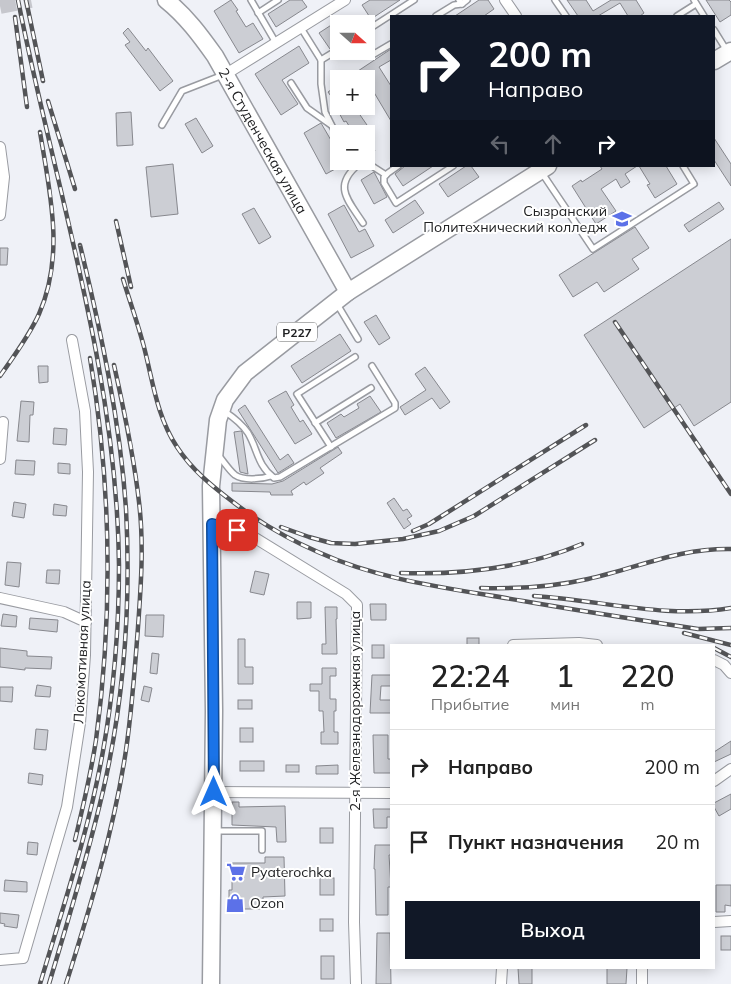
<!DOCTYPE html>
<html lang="ru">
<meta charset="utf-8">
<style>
body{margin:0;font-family:Mulish,sans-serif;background:#f2f2f2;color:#222;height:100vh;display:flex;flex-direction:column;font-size:19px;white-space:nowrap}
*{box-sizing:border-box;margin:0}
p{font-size:16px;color:#767676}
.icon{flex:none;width:28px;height:28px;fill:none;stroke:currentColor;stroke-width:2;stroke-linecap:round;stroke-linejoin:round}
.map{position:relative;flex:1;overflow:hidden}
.sheet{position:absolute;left:390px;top:644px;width:325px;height:325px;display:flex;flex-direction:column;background:#fff;border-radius:0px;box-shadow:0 2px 12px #0003}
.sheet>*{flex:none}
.guide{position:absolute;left:390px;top:15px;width:325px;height:152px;border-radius:0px;box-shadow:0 2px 12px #0003;background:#111827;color:#fff;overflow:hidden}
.needle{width:32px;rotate:111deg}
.fabs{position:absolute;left:330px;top:15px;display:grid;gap:10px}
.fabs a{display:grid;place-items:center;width:45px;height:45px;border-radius:0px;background:#fff;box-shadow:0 2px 12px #0003;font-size:25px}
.pin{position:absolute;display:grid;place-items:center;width:42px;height:42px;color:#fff;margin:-21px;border-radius:10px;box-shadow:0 2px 8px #0006}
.me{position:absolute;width:55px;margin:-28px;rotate:0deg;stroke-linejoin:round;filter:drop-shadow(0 0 4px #0008)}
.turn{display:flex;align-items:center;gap:18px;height:105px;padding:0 15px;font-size:22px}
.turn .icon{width:65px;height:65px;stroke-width:2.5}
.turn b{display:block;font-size:35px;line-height:42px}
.lanes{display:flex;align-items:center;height:48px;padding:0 15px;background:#0003;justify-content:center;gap:25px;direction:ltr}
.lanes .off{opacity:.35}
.eta{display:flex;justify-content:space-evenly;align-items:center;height:85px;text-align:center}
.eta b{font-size:30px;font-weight:600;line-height:35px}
.action{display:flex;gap:10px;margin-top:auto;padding:10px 15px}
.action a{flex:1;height:58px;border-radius:0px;background:#111827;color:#fff;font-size:20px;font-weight:600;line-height:58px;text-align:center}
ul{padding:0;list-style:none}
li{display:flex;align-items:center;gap:15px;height:75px;padding:0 15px;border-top:1px solid #e0e0e0}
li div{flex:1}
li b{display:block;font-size:19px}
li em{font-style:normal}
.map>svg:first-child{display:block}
.building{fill:#ccced4;stroke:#87888e}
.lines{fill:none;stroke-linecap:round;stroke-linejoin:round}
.primary-tunnel{stroke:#c6c7cd;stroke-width:16;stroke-dasharray:16 8;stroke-linecap:butt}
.lane-casing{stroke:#999ba1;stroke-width:8}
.street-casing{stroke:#999ba1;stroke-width:12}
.primary-casing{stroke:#999ba1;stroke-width:19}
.lane{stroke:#fff;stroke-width:5}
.street{stroke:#fff;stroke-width:10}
.primary{stroke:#fff;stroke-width:16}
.rail-casing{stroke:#535457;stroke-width:4.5}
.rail{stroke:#fff;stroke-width:2.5;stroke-dasharray:8;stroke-linecap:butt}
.route-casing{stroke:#114b97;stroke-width:12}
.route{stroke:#1a73e8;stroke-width:9}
.labels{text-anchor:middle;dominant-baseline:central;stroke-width:4;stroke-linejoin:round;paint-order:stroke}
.shield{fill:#fff;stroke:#636465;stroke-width:1}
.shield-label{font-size:12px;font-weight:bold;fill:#202123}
.street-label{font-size:14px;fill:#202123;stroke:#fff}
.poi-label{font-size:14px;fill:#202123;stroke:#fff;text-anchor:start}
</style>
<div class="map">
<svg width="731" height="984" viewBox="0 0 731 984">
<rect width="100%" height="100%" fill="#eff1f7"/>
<g class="building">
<polygon points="231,0 238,10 236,11 246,27 253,23 263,39 239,53 214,11"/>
<polygon points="290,0 302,0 307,7 276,27 268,14"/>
<polygon points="370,0 400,0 371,19 362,5"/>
<polygon points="479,0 488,0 494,9 484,16 455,16"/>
<polygon points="567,0 586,0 593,11 611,0 636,0 644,13 640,16 628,16 620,3 598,16 578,16"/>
<polygon points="706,0 729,0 731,2 731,15 720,22"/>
<polygon points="339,20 339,45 330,49 319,33"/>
<polygon points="128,28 146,51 148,48 173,81 160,91 125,45 130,42 123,33"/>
<polygon points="299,46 309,63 282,80 298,104 281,115 255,74"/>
<polygon points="391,49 391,60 379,67 391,86 391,121 366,79 346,79"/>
<polygon points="339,84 339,106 368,106 358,112 367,125 361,128 365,134 354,134 346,121 344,122 338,111 340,109 328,92"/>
<polygon points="131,112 133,145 117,146 116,113"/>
<polygon points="196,118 213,146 202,153 185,124"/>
<polygon points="321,123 339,154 339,161 350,161 326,174 304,133"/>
<polygon points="366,136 375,151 369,155 366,150"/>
<polygon points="714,138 731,164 731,186 714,160"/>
<polygon points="173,164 178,214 151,217 146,167"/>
<polygon points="405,166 433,166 403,186 395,174"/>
<polygon points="466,166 471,166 479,177 448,197 439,184"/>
<polygon points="600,166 637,166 625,174 630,182 621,188 616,179 601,189 616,211 596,224 572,186 581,180 582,182 602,169"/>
<polygon points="639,166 666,166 677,184 655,198 647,185 650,184"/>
<polygon points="374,172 387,197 374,204 361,180"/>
<polygon points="415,200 424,213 393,233 385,220"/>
<polygon points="719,202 724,209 689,232 684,225"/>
<polygon points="344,205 359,232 365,229 374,246 351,258 328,214"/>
<polygon points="254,208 271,237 259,244 242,214"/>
<polygon points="635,227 649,248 632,259 639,269 604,292 597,282 573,297 559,275"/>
<polygon points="731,239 731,402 694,426 680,404 644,428 584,335"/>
<polygon points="0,248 8,248 7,265 0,265"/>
<polygon points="376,315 390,338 379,345 364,322"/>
<polygon points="340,334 351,351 302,383 291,366"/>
<polygon points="38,366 48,366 48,382 39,383"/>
<polygon points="425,367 450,402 440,409 432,398 405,415 400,407 426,390 415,374"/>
<polygon points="286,391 294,405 291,407 300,422 303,420 312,434 295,444 268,401"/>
<polygon points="370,396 381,412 336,438 327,423 341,414 344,417 359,408 357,404"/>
<polygon points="21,401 34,402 33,415 30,415 29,442 17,441"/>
<polygon points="245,405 280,460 288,454 294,463 278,473 238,410"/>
<polygon points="54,428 67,429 66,445 53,444"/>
<polygon points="241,431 242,432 248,474 240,472 234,432"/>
<polygon points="338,447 342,453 320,468 324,473 306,485 304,482 291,491 293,495 271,495 270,492 232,491 232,483 272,484 283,481"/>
<polygon points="16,460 35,461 34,475 15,474"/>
<polygon points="58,463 70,464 70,474 58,473"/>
<polygon points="394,498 403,511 407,509 412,516 407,519 411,524 404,529 387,503"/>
<polygon points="14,502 26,504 24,518 12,516"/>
<polygon points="54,504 67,506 66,516 53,515"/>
<polygon points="7,562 21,563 19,587 5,585"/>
<polygon points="47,570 60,570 59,584 46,583"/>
<polygon points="255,571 269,574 264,595 250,592"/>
<polygon points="297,602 311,602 311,618 297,619"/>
<polygon points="370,604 386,604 386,620 371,620"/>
<polygon points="325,607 337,607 337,619 336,619 337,654 322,654 322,644 326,644"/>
<polygon points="3,614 17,616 16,627 1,626"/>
<polygon points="146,615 164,615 163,637 145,636"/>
<polygon points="30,618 58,620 57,632 29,629"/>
<rect x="467" y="638" width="12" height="7"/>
<polygon points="238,639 245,639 245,667 253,667 253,684 238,684"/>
<rect x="372" y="645" width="12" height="13"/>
<polygon points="0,648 27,651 27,656 52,657 51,669 25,668 25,670 0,667"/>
<polygon points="152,653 159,654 157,674 150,673"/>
<polygon points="322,668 336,668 336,676 330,676 330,699 336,699 336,711 334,711 334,732 338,732 338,744 321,744 321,732 324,732 323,711 319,711 319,691 310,691 310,684 322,684"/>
<polygon points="372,675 391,675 391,686 381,686 380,700 391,700 391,713 370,713"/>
<polygon points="37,685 51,687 50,697 35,696"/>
<polygon points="144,686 152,688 149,702 141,700"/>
<polygon points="0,687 13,687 12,702 0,701"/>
<rect x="238" y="700" width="14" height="9"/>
<rect x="240" y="728" width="13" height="14"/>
<polygon points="36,729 48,730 46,750 34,749"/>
<polygon points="373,735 388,735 388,759 391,759 391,773 374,773"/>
<polygon points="731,741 731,754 714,762 714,752"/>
<rect x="240" y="761" width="24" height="10"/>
<rect x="286" y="765" width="13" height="7"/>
<polygon points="338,765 338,774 316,774 316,766"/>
<polygon points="29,773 43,775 42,785 28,783"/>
<polygon points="731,794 731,809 719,816 714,807 714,803"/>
<polygon points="232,802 239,802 239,807 285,806 286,842 277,842 276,827 232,825"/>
<polygon points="373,809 391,809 391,817 387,817 387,828 374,828"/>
<rect x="320" y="828" width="13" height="15"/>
<polygon points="28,842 38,843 37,855 27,854"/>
<polygon points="375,845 391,845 391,855 389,855 391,887 388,887 388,915 376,915 375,869 374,869"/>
<polygon points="265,857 284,857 285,896 263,897 263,909 229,909 229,890 232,890 232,863 265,863"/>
<rect x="320" y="878" width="14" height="17"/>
<polygon points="5,880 27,882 27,892 4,891"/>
<polygon points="716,885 731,885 731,906 725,905 725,912 716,912"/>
<polygon points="0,913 19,915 17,928 4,926 5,924 0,923"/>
<rect x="320" y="919" width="13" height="12"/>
<polygon points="377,933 390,933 391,984 376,984"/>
<rect x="721" y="936" width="10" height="14"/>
<rect x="321" y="956" width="13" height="23"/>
<polygon points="518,968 532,968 532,984 519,984"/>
<polygon points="607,968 627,968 626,984 607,984"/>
</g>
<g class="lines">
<polyline class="primary-tunnel" points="0,6 31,0"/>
<g class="lane-casing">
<g id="lane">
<polyline points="251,0 276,43"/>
<polyline points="459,0 462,4 467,0"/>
<polyline points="555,0 566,16"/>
<polyline points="694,0 704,16"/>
<polyline points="258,13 278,0"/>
<polyline points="436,16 454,5 462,4"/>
<polyline points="677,16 696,4"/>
<polyline points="301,28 321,60 321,84 325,112 339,140"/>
<polyline points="714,30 727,51"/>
<polyline points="366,31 414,0"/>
<polyline points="374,54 391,44"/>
<polyline points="321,60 339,49"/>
<polyline points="291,83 307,108 331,125"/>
<polyline points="162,125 182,91 223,75"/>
<polyline points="398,166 388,173 384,177 384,183 396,203 453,166"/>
<polyline points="542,173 593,249 694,184 683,166"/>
<path d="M 363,223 C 348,200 332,186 359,164 L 369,164 L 386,175"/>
<polyline points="337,304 358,339"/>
<path d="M 224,411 C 233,417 242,424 248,433 C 258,450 257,465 274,478 L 280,477 L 395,408 L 395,403 L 372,366"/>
<polyline points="315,423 371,388"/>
<polyline points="331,447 297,394 355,357"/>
<path d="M 219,456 C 224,462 229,470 235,475 C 244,481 262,479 271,476"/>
<polyline points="216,831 262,831 262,850"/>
</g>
</g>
<g class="street-casing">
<g id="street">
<polyline points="505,0 516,16"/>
<polyline points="226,74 345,0"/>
<polyline points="0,147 4,177 0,215"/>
<polyline points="0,459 3,422"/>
<polyline points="212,524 247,533 346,594 357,605 354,922 356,984"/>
<polyline points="0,598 64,612 86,622"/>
<polyline points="513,645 579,643 597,645"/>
<polyline points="714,660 724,665 731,673"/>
<polyline points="714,781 731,769"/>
<polyline points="214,792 391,793"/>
<polyline points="714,922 731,921"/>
<polyline points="0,960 23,958 67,807 80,723 85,655 88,472 85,411 72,340"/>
<polyline points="642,968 642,984"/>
<polyline points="501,984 502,968"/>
</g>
</g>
<g class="primary-casing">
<g id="primary">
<path id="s1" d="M 166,0 C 186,16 200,35 215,56 L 348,292"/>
<polyline points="714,61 731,51"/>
<polyline points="211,984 214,711 211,486 218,420 225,400 245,373 348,292 548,166"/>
</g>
</g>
<use href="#lane" class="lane"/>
<use href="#street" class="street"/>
<use href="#primary" class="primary"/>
<g class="rail-casing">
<g id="rail">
<path d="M 18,0 C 55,188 117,372 119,565 C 119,626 114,690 103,751 C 89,830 63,907 40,984"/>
<polyline points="26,0 43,81"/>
<polyline points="15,17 27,107"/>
<polyline points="48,101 75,189"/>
<polyline points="116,221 131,287"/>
<path d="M 123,279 C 130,302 138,324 144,347 C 153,382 157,417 177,447 C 192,470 212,486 233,502 C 259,522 288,539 318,552 C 381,581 455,589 523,601 C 581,611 639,620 698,629 L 731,628"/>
<polyline points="615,322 731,494"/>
<path d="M 0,376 C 14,356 29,336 39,314 C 65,255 50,193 40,132"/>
<polyline points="281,527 309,537 331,543 355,544 403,539 439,531 474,516 595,440"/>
<polyline points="413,531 429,524 586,425"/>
<path d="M 401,573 C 462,575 525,568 582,544"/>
<path d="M 481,588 C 517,589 553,587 588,579 C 638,568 678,548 731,549"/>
<path d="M 534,596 C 600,600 666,619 731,608"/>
<polyline points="684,633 731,645"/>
<polyline points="714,648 731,657"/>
<path d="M 75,840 C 83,807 91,773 96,740 C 113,614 111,483 90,358"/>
<path d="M 49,984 C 68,920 88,856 103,791 C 124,700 131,603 126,509 C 120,420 101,332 80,245"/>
<path d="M 66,984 C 90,908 114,830 126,750 C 132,709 135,668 138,627 C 141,586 144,543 139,502 C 134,456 124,410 114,365"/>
</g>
</g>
<use href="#rail" class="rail"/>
</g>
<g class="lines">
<g class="route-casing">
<polyline id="route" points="214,792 212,524 237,530"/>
</g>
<use href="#route" class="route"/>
</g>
<defs>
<g id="university-bare" transform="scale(1.5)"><path d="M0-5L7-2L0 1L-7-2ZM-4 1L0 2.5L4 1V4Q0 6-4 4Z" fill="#5c71e8" stroke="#fff" stroke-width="2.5" paint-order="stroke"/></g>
<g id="supermarket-bare" transform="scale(1.5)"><path d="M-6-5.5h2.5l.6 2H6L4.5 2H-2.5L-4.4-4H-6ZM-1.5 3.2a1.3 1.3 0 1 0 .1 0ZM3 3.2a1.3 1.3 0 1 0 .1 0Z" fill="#5c71e8" stroke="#fff" stroke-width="2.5" paint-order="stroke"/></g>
<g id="shop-bare" transform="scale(1.5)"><path d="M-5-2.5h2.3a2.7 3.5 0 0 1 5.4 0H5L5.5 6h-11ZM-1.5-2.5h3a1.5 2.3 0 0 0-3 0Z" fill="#5c71e8" stroke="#fff" stroke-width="2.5" paint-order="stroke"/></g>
</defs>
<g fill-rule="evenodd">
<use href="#university-bare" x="622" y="219"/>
<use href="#supermarket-bare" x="236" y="872"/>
<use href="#shop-bare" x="235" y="903"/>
</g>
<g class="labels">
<rect class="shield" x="277" y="322.5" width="40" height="19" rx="4"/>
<g class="shield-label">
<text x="297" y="332">Р227</text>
</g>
<g class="street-label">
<text stroke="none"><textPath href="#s1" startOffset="172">2-я Студенческая улица</textPath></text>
<text transform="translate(82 652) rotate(-87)">Локомотивная улица</text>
<text transform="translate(355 711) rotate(-90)">2-я Железнодорожная улица</text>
</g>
<g class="poi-label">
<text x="607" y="211" text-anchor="end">Сызранский<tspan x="607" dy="16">Политехнический колледж</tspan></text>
<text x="251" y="872">Pyaterochka</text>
<text x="250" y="903">Ozon</text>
</g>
</g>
</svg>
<div class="fabs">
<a><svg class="needle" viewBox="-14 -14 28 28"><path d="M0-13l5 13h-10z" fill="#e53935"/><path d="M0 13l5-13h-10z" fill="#767676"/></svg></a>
<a>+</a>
<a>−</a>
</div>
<div class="pin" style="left:237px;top:530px;background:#d93025"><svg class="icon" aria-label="arrive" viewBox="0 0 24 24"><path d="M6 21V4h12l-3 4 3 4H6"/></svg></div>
<svg class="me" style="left:214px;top:792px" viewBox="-20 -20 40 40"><path d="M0-17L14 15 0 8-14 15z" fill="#1a73e8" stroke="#fff" stroke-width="4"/></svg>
<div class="guide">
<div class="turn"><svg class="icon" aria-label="right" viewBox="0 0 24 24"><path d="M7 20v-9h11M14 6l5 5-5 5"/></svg><div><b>200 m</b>Направо</div></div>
<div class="lanes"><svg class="icon off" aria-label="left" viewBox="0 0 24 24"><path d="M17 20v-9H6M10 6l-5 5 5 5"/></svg><svg class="icon off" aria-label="ahead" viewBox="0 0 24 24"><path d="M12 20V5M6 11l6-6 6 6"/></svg><svg class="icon" aria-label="right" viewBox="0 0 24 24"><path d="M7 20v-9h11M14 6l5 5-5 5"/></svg></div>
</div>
<section class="sheet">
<div class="eta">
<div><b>22:24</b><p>Прибытие</p></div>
<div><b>1</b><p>мин</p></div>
<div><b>220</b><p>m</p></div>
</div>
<ul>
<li><svg class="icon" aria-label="right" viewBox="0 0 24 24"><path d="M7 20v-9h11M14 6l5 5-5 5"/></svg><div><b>Направо</b></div><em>200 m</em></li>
<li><svg class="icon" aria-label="arrive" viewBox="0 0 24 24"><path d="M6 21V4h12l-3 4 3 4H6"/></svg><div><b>Пункт назначения</b></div><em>20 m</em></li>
</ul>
<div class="action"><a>Выход</a></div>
</section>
</div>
